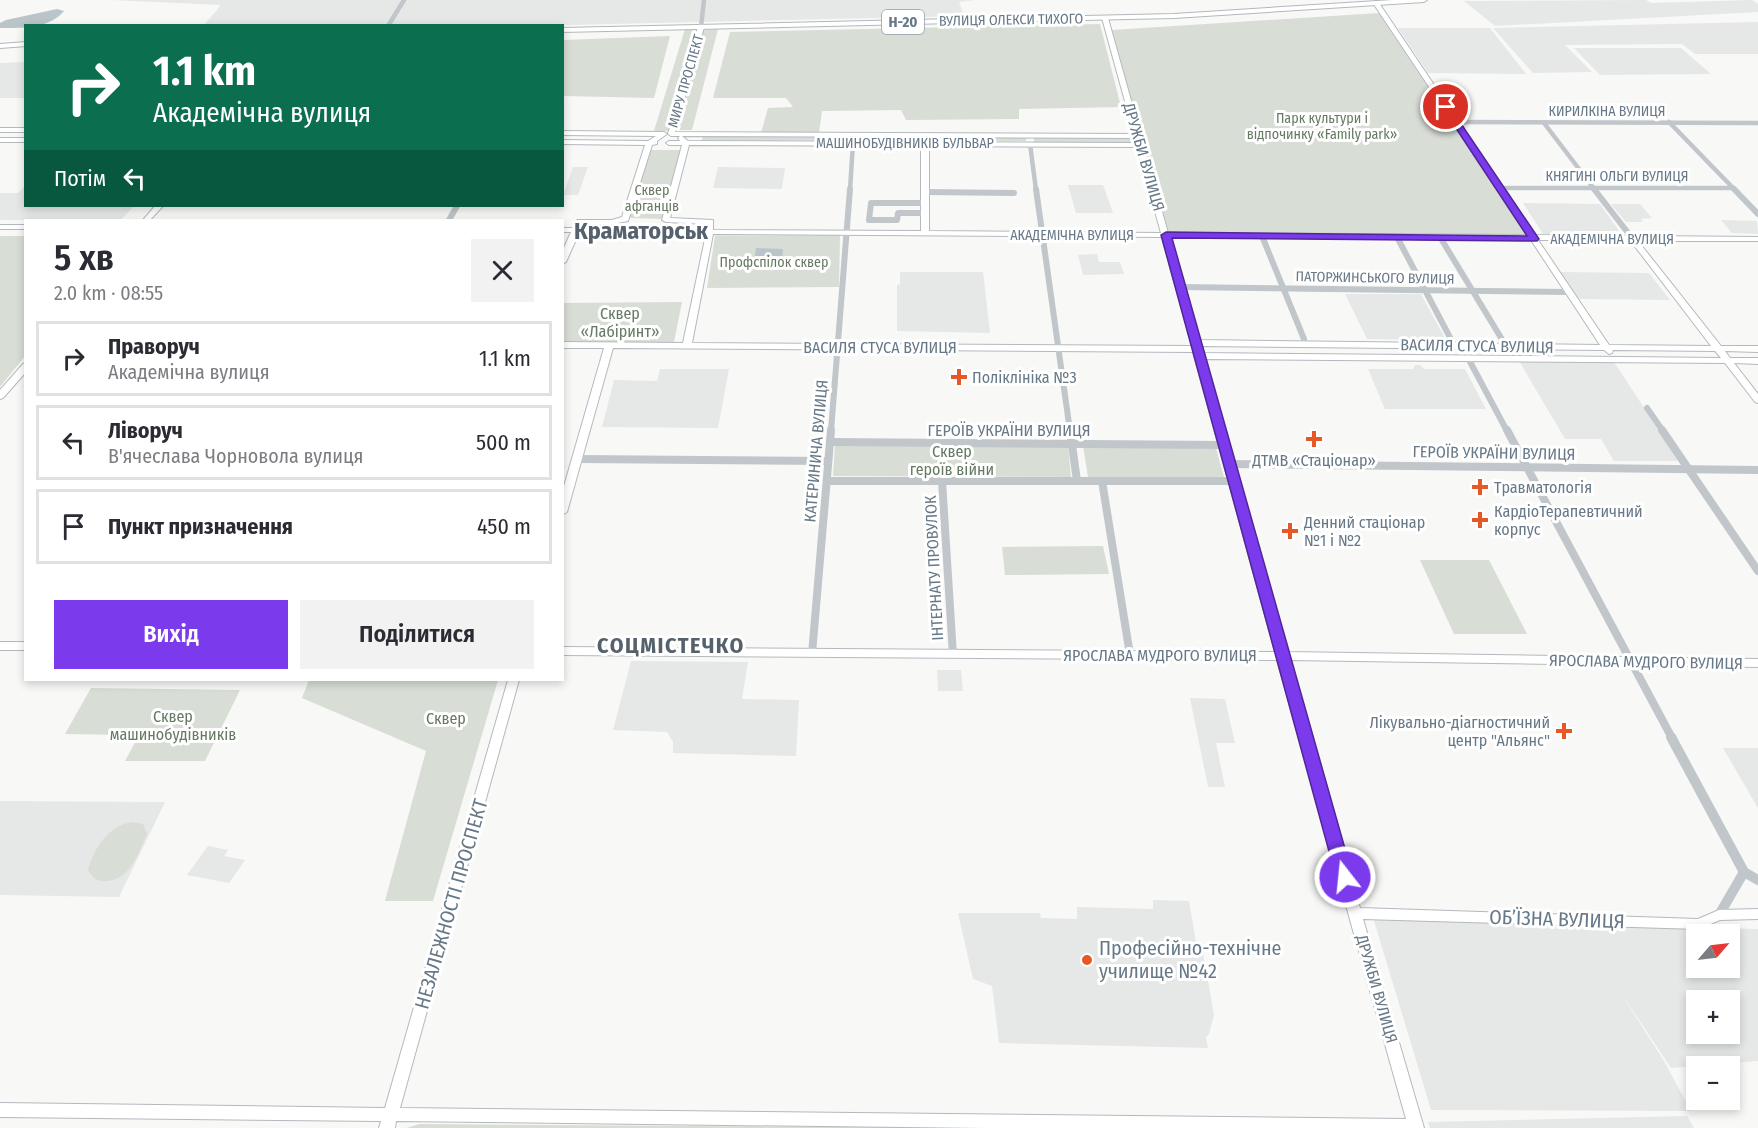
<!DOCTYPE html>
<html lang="uk">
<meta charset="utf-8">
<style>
body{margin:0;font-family:"Fira Sans Condensed",sans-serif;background:#f2f2f3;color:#2b2b33;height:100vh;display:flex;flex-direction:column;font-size:22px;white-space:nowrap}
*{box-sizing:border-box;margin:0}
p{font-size:20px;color:#7c7c81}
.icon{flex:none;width:33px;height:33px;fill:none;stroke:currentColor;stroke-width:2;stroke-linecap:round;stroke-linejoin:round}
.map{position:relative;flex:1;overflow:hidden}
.side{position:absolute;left:24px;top:219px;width:540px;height:462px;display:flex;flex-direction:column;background:#fff;border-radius:0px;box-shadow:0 3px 9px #0003}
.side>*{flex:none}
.top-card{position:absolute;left:24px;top:24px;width:540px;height:183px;border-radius:0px;box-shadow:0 3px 9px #0003;background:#0b6e4f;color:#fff;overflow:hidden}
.needle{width:39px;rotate:62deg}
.controls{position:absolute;left:1686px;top:924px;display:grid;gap:12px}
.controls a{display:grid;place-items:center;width:54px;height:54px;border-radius:0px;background:#fff;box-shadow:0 3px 9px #0003;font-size:30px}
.pin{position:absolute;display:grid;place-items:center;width:51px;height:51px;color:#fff;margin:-26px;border:3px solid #fff;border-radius:50%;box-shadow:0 2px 6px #0007}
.me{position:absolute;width:66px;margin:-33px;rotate:344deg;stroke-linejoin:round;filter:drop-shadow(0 0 4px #0008)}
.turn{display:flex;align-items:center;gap:21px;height:126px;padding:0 30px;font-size:27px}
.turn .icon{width:78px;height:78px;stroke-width:2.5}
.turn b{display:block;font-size:42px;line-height:51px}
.then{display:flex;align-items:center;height:57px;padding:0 30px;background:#0003;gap:12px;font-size:22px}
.round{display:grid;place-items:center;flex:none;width:63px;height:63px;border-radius:0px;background:#f2f2f3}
.head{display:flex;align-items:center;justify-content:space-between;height:102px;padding:0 30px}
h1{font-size:36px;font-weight:600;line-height:45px}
.action{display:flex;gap:12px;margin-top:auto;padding:12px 30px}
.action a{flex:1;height:69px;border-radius:0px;background:#7c3aed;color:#fff;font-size:24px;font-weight:600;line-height:69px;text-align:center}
.action a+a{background:#f2f2f3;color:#2b2b33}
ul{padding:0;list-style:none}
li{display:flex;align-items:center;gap:18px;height:75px;margin:0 12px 9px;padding:0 18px;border:3px solid #e1e1e2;border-radius:0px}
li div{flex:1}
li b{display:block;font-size:22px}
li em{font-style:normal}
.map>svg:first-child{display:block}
.built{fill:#e6e7e7;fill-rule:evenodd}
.green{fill:#d8ddd5}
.water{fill:#bac5ca}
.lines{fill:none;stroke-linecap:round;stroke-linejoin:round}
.secondary-casing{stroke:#b4b9be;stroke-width:2}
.primary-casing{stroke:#b3b8bc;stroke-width:2}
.street-far3{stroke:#c1c6ca;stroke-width:4.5}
.street-far2{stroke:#c1c6ca;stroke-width:6}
.street-far1{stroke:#c1c6ca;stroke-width:8}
.street{stroke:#c1c6ca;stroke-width:10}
.secondary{fill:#fff;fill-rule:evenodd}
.primary{fill:#fff;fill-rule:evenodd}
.route{fill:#7c3aed;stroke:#51269a;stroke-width:1.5}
.poi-dot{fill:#e75827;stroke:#fff;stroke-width:2}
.labels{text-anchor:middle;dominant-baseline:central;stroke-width:6;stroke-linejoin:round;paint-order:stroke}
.far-street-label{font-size:14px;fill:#677887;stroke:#fff}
.far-park-label{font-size:14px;fill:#667962;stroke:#fff}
.shield{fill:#fff;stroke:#95a0ab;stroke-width:1.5}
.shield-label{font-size:15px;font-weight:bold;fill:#677887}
.street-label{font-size:16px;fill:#677887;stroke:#fff}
.park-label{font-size:16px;fill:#667962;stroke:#fff}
.poi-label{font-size:16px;fill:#677887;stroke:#fff;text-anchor:start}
.near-street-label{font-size:20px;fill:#677887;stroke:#fff}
.near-poi-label{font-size:20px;fill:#677887;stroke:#fff;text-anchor:start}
.district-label{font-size:22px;font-weight:bold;letter-spacing:1.5px;fill:#55616c;stroke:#fff}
.far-town-label{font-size:24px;font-weight:bold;fill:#55616c;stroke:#fff}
</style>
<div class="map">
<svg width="1758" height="1128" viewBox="0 0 1758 1128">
<rect width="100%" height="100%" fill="#f8f8f6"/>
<g class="built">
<polygon points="111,0 975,0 959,2 964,16 526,26 204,25 221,5"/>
<polygon points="1646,0 1651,3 1752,0 1758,4 1758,12 1495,26 1464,1"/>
<polygon points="1758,22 1758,54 1695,54 1682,44 1565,45 1592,72 1533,73 1493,28"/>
<polygon points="1398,28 1490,28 1526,74 1428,73"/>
<polygon points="1574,48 1681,48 1711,74 1600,75"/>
<polygon points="25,62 25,98 0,98 0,63"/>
<polygon points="573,167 588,167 578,195 563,195"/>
<polygon points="718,167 785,168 782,189 713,188"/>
<polygon points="1068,185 1103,185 1113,213 1076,213"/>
<polygon points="25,186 26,206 134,206 121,220 0,220 0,193 18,193"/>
<polygon points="1523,203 1600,204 1622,235 1543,234"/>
<polygon points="1611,204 1640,204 1652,218 1641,219 1643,222 1626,222"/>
<polygon points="1721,220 1757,221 1758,234 1732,233"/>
<polygon points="1097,254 1099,262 1120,262 1124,274 1083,275 1078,255"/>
<polygon points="900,272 983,272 990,333 897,331 897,285 900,284"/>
<polygon points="1559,272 1649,273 1670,300 1579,299"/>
<polygon points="1345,294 1421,294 1446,340 1367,339"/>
<polygon points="1519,361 1614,362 1679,461 1614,461 1601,439 1565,439"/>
<polygon points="1415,365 1420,365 1424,369 1465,369 1486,409 1385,409 1368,369 1413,369"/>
<polygon points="660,369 729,369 718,428 602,427 614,380 657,381"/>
<polygon points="631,661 748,662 742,699 799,700 796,756 673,753 673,742 667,732 613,730"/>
<polygon points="937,670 961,670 963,691 938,691"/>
<polygon points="1190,698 1225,699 1235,743 1216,743 1225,787 1208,787"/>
<polygon points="1723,748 1758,748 1758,808"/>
<polygon points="0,801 165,802 119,897 0,895"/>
<polygon points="208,846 228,850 224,856 245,860 229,883 187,875"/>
<polygon points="1153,900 1189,901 1196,942 1201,942 1214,1015 1209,1034 1206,1037 1208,1048 999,1043 992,986 973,979 958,913 1040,913 1041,918 1077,919 1077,907 1153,909"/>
<path d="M 1372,914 L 1577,925 L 1758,929 L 1758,1061 L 1671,1068 L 1617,987 L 1664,1061 L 1691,1111 L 1431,1110 ZM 1696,934 L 1730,934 L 1730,968 L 1696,968 ZM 1696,1000 L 1730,1000 L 1730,1034 L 1696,1034 Z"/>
<polygon points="1687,1116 1694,1128 1430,1128 1428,1122"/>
</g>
<g class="green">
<polygon points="1379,13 1527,235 1176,234 1168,231 1112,30"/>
<polygon points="1100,24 1121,107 1019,109 1019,119 906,120 901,110 822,111 819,133 761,133 768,108 793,107 786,98 713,98 730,32"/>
<polygon points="685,29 697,29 668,131 654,131"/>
<polygon points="718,29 692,130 676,130 703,30"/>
<polygon points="670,36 654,98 563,96 563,40"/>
<polygon points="703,137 849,137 849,140 701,141"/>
<polygon points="857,137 1026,138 1026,141 857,140"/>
<polygon points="1034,137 1131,138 1133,142 1034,142"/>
<polygon points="649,150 681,150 664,219 629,218"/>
<polygon points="840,235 839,287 707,288 715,236"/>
<polygon points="0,236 25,236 25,356 0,387"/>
<polygon points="682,302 674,342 563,342 563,303"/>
<polygon points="1068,444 1071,477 833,476 835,445"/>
<polygon points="1083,446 1216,448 1224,477 1088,477"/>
<polygon points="1103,546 1109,574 1005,575 1002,547"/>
<polygon points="1420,560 1489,560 1527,634 1454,634"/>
<polygon points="309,680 498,680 433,901 385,901 426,751 302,698"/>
<polygon points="91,688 240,690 205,761 125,761 138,737 131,735 65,734"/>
<path d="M 132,822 L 143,824 L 147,834 C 138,853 131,879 107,881 C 97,882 93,878 88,870 C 95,847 107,827 132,822 Z"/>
<polygon points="420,1124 977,1128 406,1128"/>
</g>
<g class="water">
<path d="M 57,9 L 64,11 C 49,29 22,28 0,28 L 0,23 L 6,20 Z"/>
<polygon points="756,248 783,249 782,261 754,261"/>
</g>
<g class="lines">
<g class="secondary-casing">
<g id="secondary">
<path d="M 1376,1 L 1379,3 L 1535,235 L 1758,237 L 1758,241 L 1638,241 L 1721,346 L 1758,346 L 1758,352 L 1725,351 L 1730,358 L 1758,358 L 1758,364 L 1734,363 L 1758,394 L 1758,403 L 1755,402 L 1725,363 L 1204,359 L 1286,652 L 1758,659 L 1758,667 L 1288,660 L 1360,908 L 1698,919 L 1719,910 L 1758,909 L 1758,919 L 1720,920 L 1699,929 L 1363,919 L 1424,1128 L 984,1128 L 396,1121 L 395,1128 L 379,1128 L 381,1121 L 0,1117 L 0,1103 L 385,1108 L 508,680 L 519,680 L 400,1108 L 1406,1119 L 1277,660 L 562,655 L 562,647 L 1275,652 L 1193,352 L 613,348 L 567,512 L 562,515 L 562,493 L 604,348 L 562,348 L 562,342 L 683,343 L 705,239 L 706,224 L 666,222 L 662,220 L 682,145 L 669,145 L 666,143 L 669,141 L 680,141 L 678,138 L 680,136 L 671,136 L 668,134 L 698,27 L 701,25 L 704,27 L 675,132 L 1134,134 L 1102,18 L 1105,16 L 1108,18 L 1168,233 L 1528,235 L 1373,3 ZM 682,136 L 1135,138 L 1136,143 L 688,141 ZM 689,145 L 921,146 L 921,231 L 713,230 L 713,220 L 670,218 ZM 929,146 L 1137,147 L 1161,233 L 929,231 ZM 713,234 L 1162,237 L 1192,346 L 692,343 ZM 1170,237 L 1531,240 L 1600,345 L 1199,340 ZM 1538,240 L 1630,240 L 1711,346 L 1609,345 ZM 1200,346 L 1604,350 L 1609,354 L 1612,353 L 1613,350 L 1715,351 L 1721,358 L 1202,353 L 1202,349 Z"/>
<rect x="0" y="128" width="26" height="4"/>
<polygon points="562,131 664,132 667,134 657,141 657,144 652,145 628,221 612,224 583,224 566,262 562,264 562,252 571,232 562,232 562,228 574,228 577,220 612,220 622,217 645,145 562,144 562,140 648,141 656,136 562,135"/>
<rect x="0" y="138" width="26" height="4"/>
<polygon points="155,206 163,206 150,220 143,220"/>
<rect x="0" y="225" width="26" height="4"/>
<polygon points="26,363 26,372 3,398 0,399 0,390 23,364"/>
<rect x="0" y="642" width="26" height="8"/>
</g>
</g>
<g class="primary-casing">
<g id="primary">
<polygon points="1393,0 1427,0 1424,2 1174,18 562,32 562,28 1174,14"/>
<polygon points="26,42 26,46 0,48 0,44"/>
</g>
</g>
<g class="street-far3">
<polyline points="388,26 404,0"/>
<polyline points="701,27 704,0"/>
<polyline points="1456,122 1758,123"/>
<polyline points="1669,122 1735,190"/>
<polyline points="1544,123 1595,190"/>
<polyline points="1030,144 1036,190"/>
<polyline points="1500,188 1733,188"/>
<polyline points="850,190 853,143"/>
</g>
<g class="street-far2">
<polyline points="1036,189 1070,431"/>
<polyline points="1594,189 1632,238"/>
<polyline points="1734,189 1758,214"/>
<polyline points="925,192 1014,193"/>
<polyline points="925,203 871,203 869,220 897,220 898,213 925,213"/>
<polyline points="449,220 457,206"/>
<polyline points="1262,236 1304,339"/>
<polyline points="1397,237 1454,345"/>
<polyline points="1440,237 1506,346"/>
<polyline points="1180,287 1569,292"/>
<polyline points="1468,358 1507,431"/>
<polyline points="1647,408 1663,431"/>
<polyline points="831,431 850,189"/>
</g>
<g class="street-far1">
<polyline points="1070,430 1077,481"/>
<polyline points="1507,430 1672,738"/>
<polyline points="1662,430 1758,571"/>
<polyline points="830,442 1224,445"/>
<polyline points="578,459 828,461"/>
<polyline points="1229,464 1758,470"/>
<polyline points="827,481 1234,481"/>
<polyline points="942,481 953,655"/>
<polyline points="1102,481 1130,655"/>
<polyline points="812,654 831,430"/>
</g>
<g class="street">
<polyline points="1671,737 1744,872"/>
<polyline points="1719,915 1744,872 1758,880"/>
</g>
<use href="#secondary" class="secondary"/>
<use href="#primary" class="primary"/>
</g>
<polygon class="route" points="1443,106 1449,106 1539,239 1537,241 1172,238 1353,877 1351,882 1345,884 1339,882 1336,877 1161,235 1166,232 1527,236 1442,107"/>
<g class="poi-dot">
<path d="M956 368h6v6h6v6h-6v6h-6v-6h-6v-6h6z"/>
<path d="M1311 430h6v6h6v6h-6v6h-6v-6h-6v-6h6z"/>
<path d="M1477 478h6v6h6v6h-6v6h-6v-6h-6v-6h6z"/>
<path d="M1477 511h6v6h6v6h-6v6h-6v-6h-6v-6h6z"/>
<path d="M1287 522h6v6h6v6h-6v6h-6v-6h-6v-6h6z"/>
<path d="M1561 722h6v6h6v6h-6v6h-6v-6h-6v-6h6z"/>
<circle cx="1087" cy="960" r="6"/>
</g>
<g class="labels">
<g class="far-street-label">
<text transform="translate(1011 20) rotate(-1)">ВУЛИЦЯ ОЛЕКСИ ТИХОГО</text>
<text transform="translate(686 81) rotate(-74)">МИРУ ПРОСПЕКТ</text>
<text x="1607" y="111">КИРИЛКІНА ВУЛИЦЯ</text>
<text x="905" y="143">МАШИНОБУДІВНИКІВ БУЛЬВАР</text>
<text x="1617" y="176">КНЯГИНІ ОЛЬГИ ВУЛИЦЯ</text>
<text x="1072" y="235">АКАДЕМІЧНА ВУЛИЦЯ</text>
<text x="1612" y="239">АКАДЕМІЧНА ВУЛИЦЯ</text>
<text transform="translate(1375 278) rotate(1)">ПАТОРЖИНСЬКОГО ВУЛИЦЯ</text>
</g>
<g class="far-park-label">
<text x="1322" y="118">Парк культури і<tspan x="1322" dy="16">відпочинку «Family park»</tspan></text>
<text x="652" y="190">Сквер<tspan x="652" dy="16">афганців</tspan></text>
<text x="774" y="262">Профспілок сквер</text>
</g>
<rect class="shield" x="882" y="10" width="42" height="24" rx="4.5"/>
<g class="shield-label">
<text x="903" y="22">Н-20</text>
</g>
<g class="street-label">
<text transform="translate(1144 157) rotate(74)">ДРУЖБИ ВУЛИЦЯ</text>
<text transform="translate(1477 346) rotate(1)">ВАСИЛЯ СТУСА ВУЛИЦЯ</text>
<text x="880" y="347">ВАСИЛЯ СТУСА ВУЛИЦЯ</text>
<text x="1009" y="430">ГЕРОЇВ УКРАЇНИ ВУЛИЦЯ</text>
<text transform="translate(816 451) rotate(-85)">КАТЕРИНИЧА ВУЛИЦЯ</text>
<text transform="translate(1494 453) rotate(1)">ГЕРОЇВ УКРАЇНИ ВУЛИЦЯ</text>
<text transform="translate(934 568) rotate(-93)">ІНТЕРНАТУ ПРОВУЛОК</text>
<text x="1160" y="655">ЯРОСЛАВА МУДРОГО ВУЛИЦЯ</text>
<text transform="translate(1646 662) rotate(1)">ЯРОСЛАВА МУДРОГО ВУЛИЦЯ</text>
<text transform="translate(1377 989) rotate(74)">ДРУЖБИ ВУЛИЦЯ</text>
</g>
<g class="park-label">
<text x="620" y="313">Сквер<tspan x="620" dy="18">«Лабіринт»</tspan></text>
<text x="952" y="451">Сквер<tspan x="952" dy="18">героїв війни</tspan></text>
<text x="173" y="716">Сквер<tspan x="173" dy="18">машинобудівників</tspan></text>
<text x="446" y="718">Сквер</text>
</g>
<g class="poi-label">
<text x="972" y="377">Поліклініка №3</text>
<text x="1314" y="460" text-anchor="middle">ДТМВ «Стаціонар»</text>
<text x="1494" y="487">Травматологія</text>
<text x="1494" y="511">КардіоТерапевтичний<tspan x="1494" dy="18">корпус</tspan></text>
<text x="1304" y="522">Денний стаціонар<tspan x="1304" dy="18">№1 і №2</tspan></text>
<text x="1550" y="722" text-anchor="end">Лікувально-діагностичний<tspan x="1550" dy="18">центр "Альянс"</tspan></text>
</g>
<g class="near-street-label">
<text transform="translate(451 904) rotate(-74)">НЕЗАЛЕЖНОСТІ ПРОСПЕКТ</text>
<text transform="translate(1557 919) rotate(2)">ОБ’ЇЗНА ВУЛИЦЯ</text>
</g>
<g class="near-poi-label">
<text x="1099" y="948">Професійно-технічне<tspan x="1099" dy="23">училище №42</tspan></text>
</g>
<g class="district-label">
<text x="671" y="645">СОЦМІСТЕЧКО</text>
</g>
<g class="far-town-label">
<text x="641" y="231">Краматорськ</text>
</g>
</g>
</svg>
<div class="controls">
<a><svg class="needle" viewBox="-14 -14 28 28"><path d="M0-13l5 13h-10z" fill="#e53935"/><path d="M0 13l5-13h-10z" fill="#7c7c81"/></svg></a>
<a>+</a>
<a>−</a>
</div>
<div class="pin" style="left:1446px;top:107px;background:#d93025"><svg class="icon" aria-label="arrive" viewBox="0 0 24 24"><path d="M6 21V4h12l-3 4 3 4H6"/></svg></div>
<svg class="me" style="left:1345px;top:877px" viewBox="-20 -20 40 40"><circle r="17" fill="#7c3aed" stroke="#fff" stroke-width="3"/><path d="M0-11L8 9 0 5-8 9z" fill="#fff"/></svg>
<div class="top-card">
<div class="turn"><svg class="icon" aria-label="right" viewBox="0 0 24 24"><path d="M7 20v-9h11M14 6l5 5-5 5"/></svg><div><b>1.1 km</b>Академічна вулиця</div></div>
<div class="then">Потім<svg class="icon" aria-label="left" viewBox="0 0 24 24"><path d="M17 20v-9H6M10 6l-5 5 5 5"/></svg></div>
</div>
<section class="side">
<div class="head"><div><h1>5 хв</h1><p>2.0 km · 08:55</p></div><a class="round"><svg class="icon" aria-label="close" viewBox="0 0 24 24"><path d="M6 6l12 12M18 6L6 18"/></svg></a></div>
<ul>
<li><svg class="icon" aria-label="right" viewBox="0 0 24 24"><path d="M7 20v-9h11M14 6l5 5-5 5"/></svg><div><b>Праворуч</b><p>Академічна вулиця</p></div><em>1.1 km</em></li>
<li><svg class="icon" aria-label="left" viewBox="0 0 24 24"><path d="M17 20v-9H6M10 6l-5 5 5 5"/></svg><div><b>Ліворуч</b><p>В'ячеслава Чорновола вулиця</p></div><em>500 m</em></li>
<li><svg class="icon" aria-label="arrive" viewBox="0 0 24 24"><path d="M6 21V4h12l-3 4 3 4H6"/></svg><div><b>Пункт призначення</b></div><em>450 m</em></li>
</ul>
<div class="action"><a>Вихід</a><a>Поділитися</a></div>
</section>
</div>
